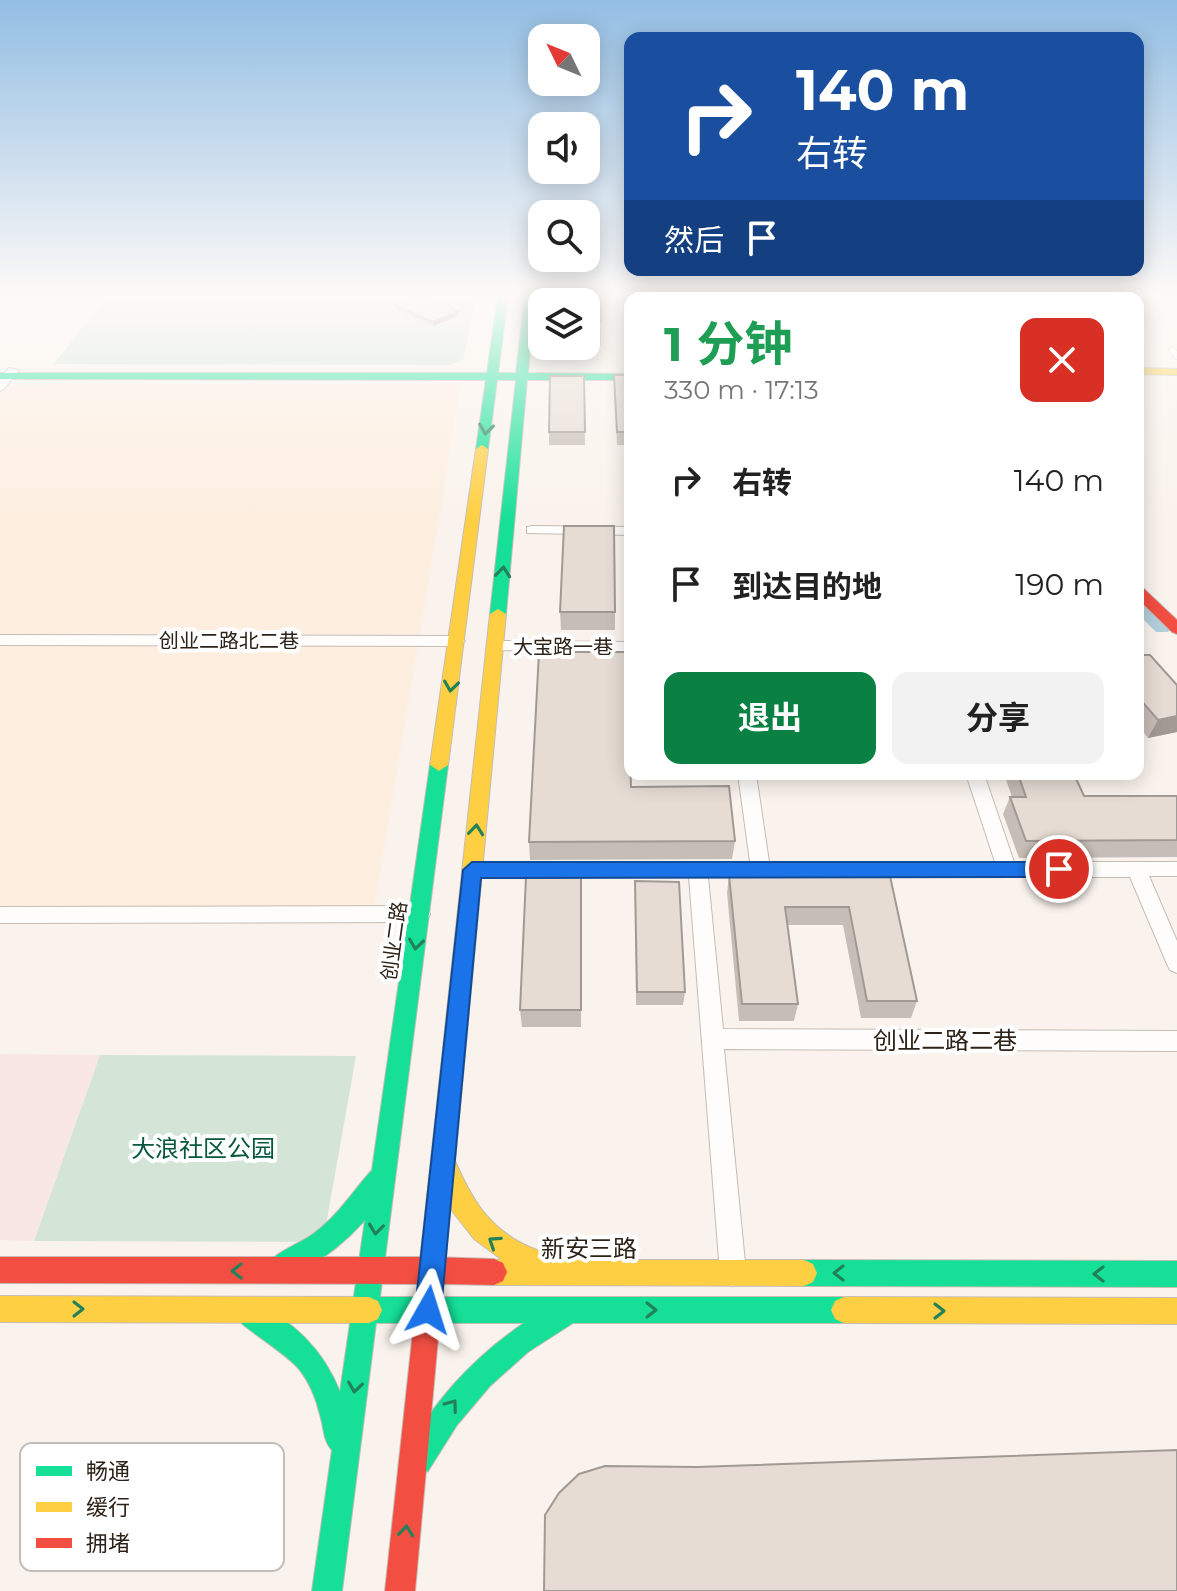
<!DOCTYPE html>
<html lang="zh">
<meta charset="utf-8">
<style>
body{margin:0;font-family:Montserrat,"Noto Sans SC",sans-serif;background:#f2f2f2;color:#222;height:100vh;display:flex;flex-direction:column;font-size:30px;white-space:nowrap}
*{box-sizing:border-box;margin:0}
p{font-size:26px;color:#767676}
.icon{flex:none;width:44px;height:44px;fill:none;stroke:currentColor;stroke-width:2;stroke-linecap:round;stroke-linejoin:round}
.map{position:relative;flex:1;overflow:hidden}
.panel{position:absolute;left:624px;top:292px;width:520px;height:488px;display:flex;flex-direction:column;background:#fff;border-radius:16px;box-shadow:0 4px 20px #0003}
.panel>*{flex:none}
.hud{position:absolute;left:624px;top:32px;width:520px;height:244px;border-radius:16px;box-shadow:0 4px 20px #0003;background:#1a4fa0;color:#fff;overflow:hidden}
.needle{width:52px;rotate:313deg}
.buttons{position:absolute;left:528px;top:24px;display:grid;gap:16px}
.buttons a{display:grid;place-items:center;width:72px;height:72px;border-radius:16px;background:#fff;box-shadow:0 4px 20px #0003;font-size:40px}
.pin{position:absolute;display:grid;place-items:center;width:68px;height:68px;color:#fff;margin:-34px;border:4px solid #fff;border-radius:50%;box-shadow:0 2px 8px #0007}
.me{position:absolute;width:88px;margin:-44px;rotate:6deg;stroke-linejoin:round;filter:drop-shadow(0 0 6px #0008)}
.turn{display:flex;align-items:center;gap:28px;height:168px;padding:0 40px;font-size:36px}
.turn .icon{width:104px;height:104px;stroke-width:2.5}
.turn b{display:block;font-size:56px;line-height:68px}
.then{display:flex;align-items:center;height:76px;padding:0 40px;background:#0003;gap:16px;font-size:30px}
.round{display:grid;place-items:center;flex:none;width:84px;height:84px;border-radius:16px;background:#f2f2f2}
.head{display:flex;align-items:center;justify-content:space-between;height:136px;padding:0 40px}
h1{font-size:48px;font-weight:700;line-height:60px;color:#1e9e55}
.cta{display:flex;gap:16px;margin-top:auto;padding:16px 40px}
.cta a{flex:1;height:92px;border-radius:16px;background:#0b8043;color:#fff;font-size:32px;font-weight:700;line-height:92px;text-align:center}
.cta a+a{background:#f2f2f2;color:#222}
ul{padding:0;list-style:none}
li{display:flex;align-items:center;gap:24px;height:104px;padding:0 40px}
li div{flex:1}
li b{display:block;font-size:30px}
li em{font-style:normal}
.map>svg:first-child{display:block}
.commercial{fill:#f9e7e3}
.built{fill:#fdeee0}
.green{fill:#d4e5d8}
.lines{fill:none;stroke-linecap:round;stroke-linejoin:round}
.canal{fill:#b4cedc;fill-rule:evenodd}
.lane-casing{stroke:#c5bcb4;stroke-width:7}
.street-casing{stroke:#c5bcb4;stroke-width:2}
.fast-casing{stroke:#c5bcb4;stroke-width:2}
.slow-casing{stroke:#c5bcb4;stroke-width:2}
.jam-casing{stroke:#c5bcb4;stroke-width:2}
.lane{stroke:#fefdfc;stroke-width:6}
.street{fill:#fefdfc;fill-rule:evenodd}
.fast{fill:#16e098;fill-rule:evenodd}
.slow{fill:#ffcf43;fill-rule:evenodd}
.jam{fill:#f24e42;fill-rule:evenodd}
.wall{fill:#c6bdb6}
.shaded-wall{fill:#a19a94}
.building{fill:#e6dcd4;stroke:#a19a94;stroke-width:2}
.oneway{stroke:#228158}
.route{fill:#1a73e8;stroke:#114b97;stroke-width:2}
.labels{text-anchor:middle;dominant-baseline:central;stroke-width:8;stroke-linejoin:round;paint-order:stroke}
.street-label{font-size:20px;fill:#2d2218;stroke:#fff}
.near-street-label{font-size:24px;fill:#2d2218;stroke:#fff}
.near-park-label{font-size:24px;fill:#05573d;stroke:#fff}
.key{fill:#fff;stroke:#c0bdba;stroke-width:2}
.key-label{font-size:22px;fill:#2d2218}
</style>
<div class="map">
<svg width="1177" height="1591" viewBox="0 0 1177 1591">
<rect width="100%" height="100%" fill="#faf3ed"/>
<polygon class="commercial" points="0,1054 100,1055 34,1241 0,1240"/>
<polygon class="built" points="461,384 374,909 0,912 0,385"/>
<g class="green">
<polygon points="107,296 477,296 463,360 450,365 54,364"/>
<polygon points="100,1055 356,1056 323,1242 34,1241"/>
</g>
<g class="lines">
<polygon class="canal" points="1138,599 1144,600 1168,624 1171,628 1168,632 1156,632 1138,614"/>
<g class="lane-casing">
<polyline id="lane" points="1172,350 1177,356"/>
</g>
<g class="street-casing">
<g id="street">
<polygon points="9,368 19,370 4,389 0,391 0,379"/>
<polygon points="532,526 630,527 630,535 527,533 527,527"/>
<polygon points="0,635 457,636 465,641 457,646 0,645"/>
<polygon points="495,641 630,642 630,652 489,650 487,646"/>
<polygon points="738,774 756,774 769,862 995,862 966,774 984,774 1014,862 1177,862 1177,876 1149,876 1177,941 1177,973 1170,970 1167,964 1130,877 708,877 723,1029 1177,1031 1177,1051 724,1049 746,1273 742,1282 733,1286 724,1282 720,1273 689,877 472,877 465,875 462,870 465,865 472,863 750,862"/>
<polygon points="420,906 427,908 430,914 427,920 420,922 0,923 0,907"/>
</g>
</g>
<g class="fast-casing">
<g id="fast">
<polygon points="498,296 508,296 498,373 516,373 525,296 535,296 528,373 630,374 630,380 527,380 506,614 498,619 490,614 516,380 497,380 488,449 482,453 476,449 486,380 0,379 0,373 487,373"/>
<path d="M 439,759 L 448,765 L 380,1297 L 844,1297 L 853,1301 L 857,1310 L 853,1319 L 844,1323 L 573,1323 L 528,1352 L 490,1386 L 457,1425 L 428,1471 L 418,1475 L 408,1471 L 404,1461 C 427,1406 475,1356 524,1323 L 376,1323 L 342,1591 L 312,1591 L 332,1450 C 323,1441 324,1427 320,1415 C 316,1398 310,1383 299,1369 C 283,1350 238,1326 232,1312 L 236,1303 L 245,1299 C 290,1317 322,1347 340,1392 L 365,1220 C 341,1247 311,1269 277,1283 L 268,1279 L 264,1270 C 271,1253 298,1245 313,1234 C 338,1216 352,1192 372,1170 L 430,765 Z"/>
<polygon points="804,1260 1177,1261 1177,1287 804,1286 795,1282 791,1273 795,1264"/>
</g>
</g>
<g class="slow-casing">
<g id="slow">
<polygon points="1138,368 1177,369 1177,375 1138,374"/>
<polygon points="482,445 488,449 448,765 439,771 430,765 476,449"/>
<path d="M 498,609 L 506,614 L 455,1161 C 470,1196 486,1224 521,1243 C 532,1249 546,1252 555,1260 L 804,1260 L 813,1264 L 817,1273 L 813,1282 L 804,1286 L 494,1285 L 485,1281 L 481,1272 L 485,1263 L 501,1259 L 474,1239 L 450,1208 L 445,1270 L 441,1279 L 432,1283 L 423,1279 L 419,1270 L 490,614 Z"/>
<polygon points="0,1296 369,1297 378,1301 382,1310 378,1319 369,1323 0,1322"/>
<polygon points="844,1297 1177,1298 1177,1324 844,1323 835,1319 831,1310 835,1301"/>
</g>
</g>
<g class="jam-casing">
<g id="jam">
<polygon points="1138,587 1143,588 1177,620 1177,634 1172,632 1138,599"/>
<polygon points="0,1257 432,1257 494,1259 503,1263 507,1272 503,1281 494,1285 443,1284 415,1591 385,1591 418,1284 0,1283"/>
</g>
</g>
<use href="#lane" class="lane"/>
<use href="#street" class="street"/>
<use href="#fast" class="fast"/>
<use href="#slow" class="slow"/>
<use href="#jam" class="jam"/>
</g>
<g class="wall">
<polygon points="601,296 601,346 586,346 586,302"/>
<polygon points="394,305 459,315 434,326 395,309"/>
<polygon points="614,375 630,375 630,445 617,445"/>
<polygon points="584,376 585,445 549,445 549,432"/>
<polygon points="560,612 615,612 615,630 561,630"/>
<polygon points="630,652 630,714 629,714 631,787 735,841 732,859 530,860 529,842"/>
<polygon points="1138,655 1177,685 1177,732 1148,738 1138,725"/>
<polygon points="1004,774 1074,774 1084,796 1177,796 1177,857 1019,858 1003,814 1010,797 1012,797"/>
<polygon points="729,875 890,876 917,1001 911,1018 861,1018 843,925 787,925 798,1004 794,1021 739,1021 727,893"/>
<polygon points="581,876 581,1027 522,1027 520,1010"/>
<polygon points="635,881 685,992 683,1005 636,1005"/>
</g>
<g class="shaded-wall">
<polygon points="459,311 459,315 434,326 433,322"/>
<polygon points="1177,716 1177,732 1148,738 1158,720"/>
</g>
<g class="building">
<polygon points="415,296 423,296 459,311 433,322 394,305"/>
<polygon points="565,296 601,296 601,322 586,322 586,302 564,302"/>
<polygon points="813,296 832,296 835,298 813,298"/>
<polygon points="614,375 630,375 630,432 617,432"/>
<polygon points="550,376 584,376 585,432 549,432"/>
<polygon points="564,526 614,526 615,612 560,612"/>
<polygon points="539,652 630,652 630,696 628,696 631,787 729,786 735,841 529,842"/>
<polygon points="1138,655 1150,655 1177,685 1177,716 1158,720 1138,697"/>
<polygon points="1018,774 1074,774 1084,796 1177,796 1177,840 1026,841 1010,797 1026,797"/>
<polygon points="729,875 890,876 917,1001 867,1001 849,907 785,907 798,1004 742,1004"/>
<polygon points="581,876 581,1010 520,1010 526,877"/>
<polygon points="635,881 679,882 685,992 637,992"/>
<polygon points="1177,1450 1177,1591 544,1591 545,1515 559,1493 579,1474 605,1466 697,1467"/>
</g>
<defs><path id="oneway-chevron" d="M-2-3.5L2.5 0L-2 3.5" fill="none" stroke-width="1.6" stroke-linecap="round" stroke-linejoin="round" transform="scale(2)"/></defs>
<g class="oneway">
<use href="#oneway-chevron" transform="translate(486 429) rotate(98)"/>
<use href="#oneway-chevron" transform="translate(503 572) rotate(-84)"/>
<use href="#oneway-chevron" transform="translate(451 686) rotate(98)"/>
<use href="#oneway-chevron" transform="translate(476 830) rotate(-84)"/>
<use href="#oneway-chevron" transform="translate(416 944) rotate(98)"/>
<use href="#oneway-chevron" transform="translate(376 1229) rotate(97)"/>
<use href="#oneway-chevron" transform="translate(494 1242) rotate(-146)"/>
<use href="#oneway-chevron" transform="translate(237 1271) rotate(-180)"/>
<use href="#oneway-chevron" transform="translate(839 1273) rotate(-180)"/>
<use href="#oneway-chevron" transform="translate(1099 1274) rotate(-180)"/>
<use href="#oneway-chevron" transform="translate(78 1309)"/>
<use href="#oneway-chevron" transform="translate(651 1310)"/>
<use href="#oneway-chevron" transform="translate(939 1311)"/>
<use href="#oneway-chevron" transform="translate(355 1387) rotate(98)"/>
<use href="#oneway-chevron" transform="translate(452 1405) rotate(-53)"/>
<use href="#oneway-chevron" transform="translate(406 1531) rotate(-84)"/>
</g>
<linearGradient id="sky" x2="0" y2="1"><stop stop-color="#93bee3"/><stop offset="0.57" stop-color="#fdfaf7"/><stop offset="1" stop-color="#fdfaf7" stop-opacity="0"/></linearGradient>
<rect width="1177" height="519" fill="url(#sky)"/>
<polygon class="route" points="472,862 1059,862 1069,869 1059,877 481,878 441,1310 437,1319 428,1323 419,1319 415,1310 463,870"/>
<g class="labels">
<g class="street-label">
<text x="229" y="641">创业二路北二巷</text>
<text x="563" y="647">大宝路一巷</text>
<text transform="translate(394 941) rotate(-82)">创业二路</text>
</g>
<g class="near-street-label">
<text x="945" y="1040">创业二路二巷</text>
<text x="589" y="1248">新安三路</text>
</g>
<g class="near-park-label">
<text x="203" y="1148">大浪社区公园</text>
</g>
</g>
<rect x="20" y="1443" width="264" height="128" rx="12" class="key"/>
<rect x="36" y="1466" width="36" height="10" fill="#16e098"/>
<rect x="36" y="1502" width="36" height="10" fill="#ffcf43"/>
<rect x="36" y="1538" width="36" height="10" fill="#f24e42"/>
<g class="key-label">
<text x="86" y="1479">畅通</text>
<text x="86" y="1515">缓行</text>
<text x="86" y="1551">拥堵</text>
</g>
</svg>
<div class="buttons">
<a><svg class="needle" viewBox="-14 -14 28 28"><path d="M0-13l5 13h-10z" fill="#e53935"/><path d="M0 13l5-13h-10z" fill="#767676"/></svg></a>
<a><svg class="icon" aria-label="sound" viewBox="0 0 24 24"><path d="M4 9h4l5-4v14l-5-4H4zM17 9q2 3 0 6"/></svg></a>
<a><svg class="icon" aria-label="search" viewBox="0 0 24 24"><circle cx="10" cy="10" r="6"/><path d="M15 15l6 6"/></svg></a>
<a><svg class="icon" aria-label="layers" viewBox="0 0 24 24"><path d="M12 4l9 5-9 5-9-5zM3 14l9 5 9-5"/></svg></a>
</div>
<div class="pin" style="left:1059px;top:869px;background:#d93025"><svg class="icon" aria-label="arrive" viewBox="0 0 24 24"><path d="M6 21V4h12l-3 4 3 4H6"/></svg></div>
<svg class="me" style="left:428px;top:1310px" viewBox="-20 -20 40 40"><path d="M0-17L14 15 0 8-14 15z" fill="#1a73e8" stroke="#fff" stroke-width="4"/></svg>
<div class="hud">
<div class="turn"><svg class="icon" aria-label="right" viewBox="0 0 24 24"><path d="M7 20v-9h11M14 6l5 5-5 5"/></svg><div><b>140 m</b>右转</div></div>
<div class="then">然后<svg class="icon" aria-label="arrive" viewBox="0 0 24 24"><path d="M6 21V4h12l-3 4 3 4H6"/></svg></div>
</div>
<section class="panel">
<div class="head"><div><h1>1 分钟</h1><p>330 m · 17:13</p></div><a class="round" style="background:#d93025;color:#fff"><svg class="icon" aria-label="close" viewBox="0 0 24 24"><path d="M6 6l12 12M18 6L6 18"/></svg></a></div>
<ul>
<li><svg class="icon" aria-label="right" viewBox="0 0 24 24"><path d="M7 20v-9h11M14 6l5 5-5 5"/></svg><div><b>右转</b></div><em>140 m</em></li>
<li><svg class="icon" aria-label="arrive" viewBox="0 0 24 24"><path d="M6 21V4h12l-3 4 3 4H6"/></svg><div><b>到达目的地</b></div><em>190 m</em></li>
</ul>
<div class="cta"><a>退出</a><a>分享</a></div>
</section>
</div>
